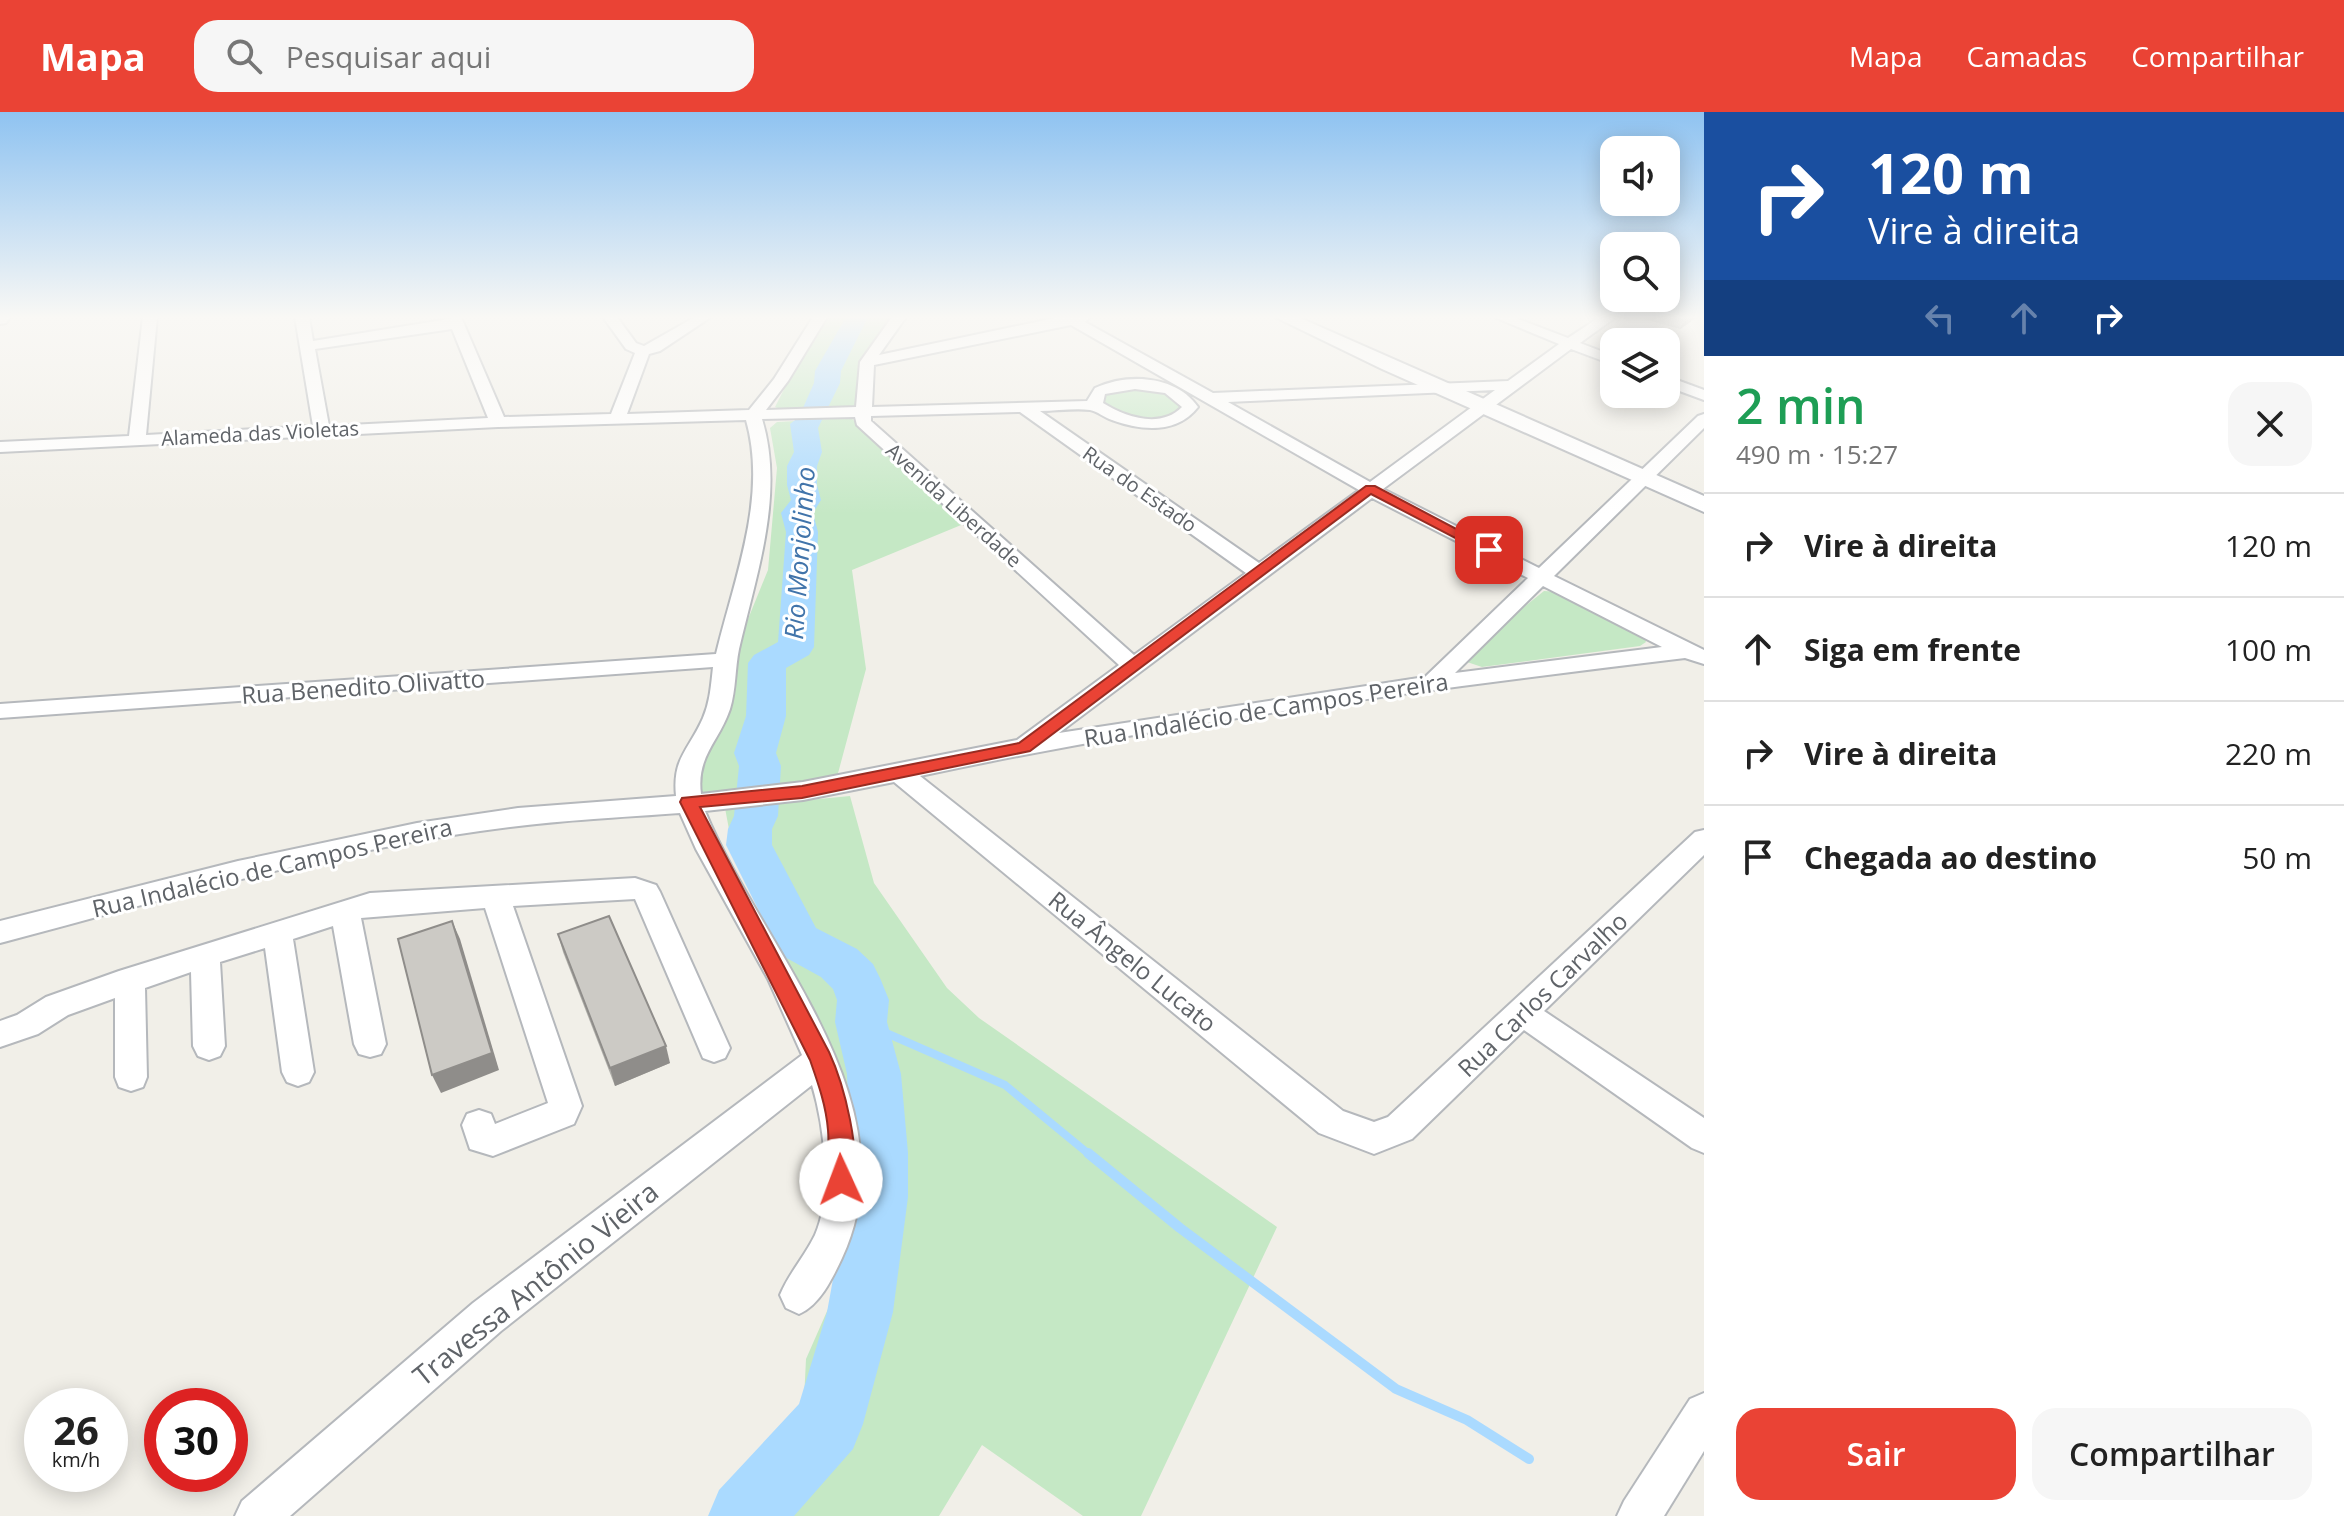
<!DOCTYPE html>
<html lang="pt">
<meta charset="utf-8">
<style>
body{margin:0;font-family:"Open Sans",sans-serif;background:#f6f6f6;color:#222;height:100vh;display:flex;flex-direction:column;font-size:30px;white-space:nowrap}
*{box-sizing:border-box;margin:0}
p{font-size:26px;color:#767676}
.icon{flex:none;width:44px;height:44px;fill:none;stroke:currentColor;stroke-width:2;stroke-linecap:round;stroke-linejoin:round}
.map{position:relative;flex:1;overflow:hidden}
.panel{display:flex;flex-direction:column;background:#fff;width:640px}
.panel>*{flex:none}
.hud{background:#1a4fa0;color:#fff;overflow:hidden}
.controls{position:absolute;left:1600px;top:24px;display:grid;gap:16px}
.controls a{display:grid;place-items:center;width:80px;height:80px;border-radius:16px;background:#fff;box-shadow:0 4px 20px #0003;font-size:40px}
.speed{position:absolute;left:24px;top:1276px;display:flex;gap:16px;font-size:40px;font-weight:700;text-align:center}
.speed>*{display:grid;place-content:center;width:104px;height:104px;border-radius:50%;background:#fff;box-shadow:0 4px 20px #0003;line-height:1}
.speed small{font-size:20px;font-weight:400}
.speed .limit{border:12px solid #d22;background:#fff;color:#111}
.pin{position:absolute;display:grid;place-items:center;width:68px;height:68px;color:#fff;margin:-34px;border-radius:16px;box-shadow:0 4px 12px #0006}
.me{position:absolute;width:88px;margin:-44px;rotate:358deg;stroke-linejoin:round;filter:drop-shadow(0 0 6px #0008)}
.turn{display:flex;align-items:center;gap:28px;height:168px;padding:0 32px;font-size:36px}
.turn .icon{width:104px;height:104px;stroke-width:2.5}
.turn b{display:block;font-size:56px;line-height:68px}
.lanes{display:flex;align-items:center;height:76px;padding:0 32px;background:#0003;justify-content:center;gap:40px;direction:ltr}
.lanes .off{opacity:.35}
.round{display:grid;place-items:center;flex:none;width:84px;height:84px;border-radius:24px;background:#f6f6f6}
.headline{display:flex;align-items:center;justify-content:space-between;height:136px;padding:0 32px}
h1{font-size:48px;font-weight:600;line-height:60px;color:#1e9e55}
.action{display:flex;gap:16px;margin-top:auto;padding:16px 32px}
.action a{flex:1;height:92px;border-radius:24px;background:#ea4335;color:#fff;font-size:32px;font-weight:600;line-height:92px;text-align:center}
.action a+a{background:#f6f6f6;color:#222}
ul{padding:0;list-style:none}
li{display:flex;align-items:center;gap:24px;height:104px;padding:0 32px;border-top:2px solid #e0e0e0}
li div{flex:1}
li b{display:block;font-size:30px}
li em{font-style:normal}
header{display:flex;align-items:center;gap:48px;box-sizing:border-box;height:112px;padding:0 40px;background:#ea4335;color:#fff}
header strong{font-size:38px}
nav{display:flex;gap:44px;margin-inline-start:auto;font-size:28px}
.search{width:560px;height:72px;background:#f6f6f6;display:flex;align-items:center;gap:20px;box-sizing:border-box;padding:0 28px;border-radius:24px;color:#767676;font-size:30px}
main{display:flex;flex:1;min-height:0}
.map>svg:first-child{display:block}
.green{fill:#c5e8c5}
.lines{fill:none;stroke-linecap:round;stroke-linejoin:round}
.stream-far1{stroke:#aadaff;stroke-width:8}
.stream{stroke:#aadaff;stroke-width:10}
.river{fill:#aadaff;fill-rule:evenodd}
.minor-casing{stroke:#b5b8bc;stroke-width:4}
.tertiary-casing{stroke:#b5b8bc;stroke-width:4}
.minor{fill:#fff;fill-rule:evenodd}
.tertiary{fill:#fff;fill-rule:evenodd}
.wall{fill:#afaea9}
.shaded-wall{fill:#8f8d8a}
.building{fill:#cccac5;stroke:#8f8d8a;stroke-width:2}
.route{fill:#ea4335;stroke:#982c22;stroke-width:2}
.labels{text-anchor:middle;dominant-baseline:central;stroke-width:6;stroke-linejoin:round;paint-order:stroke}
.far-street-label{font-size:20px;fill:#5f6368;stroke:#fff}
.street-label{font-size:24px;fill:#5f6368;stroke:#fff}
.water-label{font-size:26px;font-style:italic;fill:#4174aa;stroke:#fff}
.near-street-label{font-size:28px;fill:#5f6368;stroke:#fff}
</style>
<header>
<strong>Mapa</strong>
<div class="search"><svg class="icon" aria-label="search" viewBox="0 0 24 24"><circle cx="10" cy="10" r="6"/><path d="M15 15l6 6"/></svg>Pesquisar aqui</div>
<nav><a>Mapa</a><a>Camadas</a><a>Compartilhar</a></nav>
</header>
<main>
<div class="map">
<svg width="1704" height="1404" viewBox="0 0 1704 1404">
<rect width="100%" height="100%" fill="#f1efe8"/>
<g class="green">
<polygon points="825,205 891,205 861,250 857,296 782,298 775,295 801,244"/>
<path d="M 1125,275 L 1168,280 L 1182,292 L 1181,299 C 1161,311 1115,312 1102,288 L 1105,282 Z"/>
<polygon points="851,306 966,411 852,458 866,557 837,665 701,681 695,672 695,656 733,591 735,539 768,458 777,356 770,316 777,310"/>
<polygon points="1544,479 1559,480 1643,523 1646,530 1640,534 1482,555 1467,550 1463,544"/>
<polygon points="850,684 874,771 947,876 979,906 1277,1115 1141,1404 1083,1404 982,1333 939,1404 709,1404 721,1396 803,1308 806,1247 835,1181 857,1109 861,1030 816,904 734,744 725,696"/>
</g>
<g class="lines">
<polyline class="stream-far1" points="861,910 1005,973 1090,1043"/>
<polyline class="stream" points="1088,1041 1180,1116 1396,1277 1467,1308 1529,1347"/>
<polygon class="river" points="846,205 868,205 841,259 840,271 818,316 822,340 817,354 817,373 821,388 813,401 818,420 814,535 809,543 786,556 786,604 776,641 781,654 778,704 772,717 772,733 816,816 857,837 873,852 880,866 889,888 887,910 901,962 908,1041 908,1085 893,1200 863,1312 853,1337 794,1404 708,1404 719,1378 799,1292 827,1200 848,1085 850,1041 847,962 835,910 837,888 833,877 821,865 781,843 726,733 728,717 734,704 739,654 734,641 746,604 748,551 754,543 778,530 786,420 781,401 791,388 787,373 787,354 794,340 790,312 799,305 814,271 815,259"/>
<g class="minor-casing">
<g id="minor">
<path d="M 143,205 L 157,205 L 146,323 L 313,314 L 295,205 L 309,205 L 313,229 L 461,205 L 504,305 L 611,302 L 635,241 L 626,237 L 603,205 L 617,205 L 636,231 L 644,234 L 695,205 L 711,205 L 660,239 L 649,242 L 627,302 L 749,298 L 774,267 L 813,205 L 827,205 L 788,269 L 766,298 L 856,295 L 860,250 L 892,205 L 906,205 L 879,243 L 1060,205 L 1090,205 L 1085,210 L 1213,281 L 1508,269 L 1559,232 L 1494,205 L 1513,205 L 1568,226 L 1600,205 L 1616,205 L 1580,231 L 1614,244 L 1614,253 L 1571,237 L 1383,377 L 1539,456 L 1698,304 L 1704,302 L 1704,316 L 1554,464 L 1704,538 L 1704,552 L 1685,546 C 1429,577 1172,610 920,664 L 1343,999 L 1374,1010 L 1388,1005 L 1695,720 L 1704,718 L 1704,743 L 1544,899 L 1704,1006 L 1704,1041 L 1692,1036 L 1524,918 L 1412,1027 L 1374,1042 L 1319,1021 L 894,670 L 803,688 L 705,699 C 760,835 915,989 842,1146 C 832,1167 820,1193 799,1202 L 786,1196 L 780,1183 C 789,1161 805,1144 815,1123 C 833,1083 824,1013 812,973 L 501,1219 L 290,1404 L 235,1404 L 242,1389 L 473,1191 L 802,943 L 768,867 L 696,737 L 680,701 C 613,706 546,709 480,719 C 317,742 158,789 0,831 L 0,809 L 238,749 L 417,711 L 518,696 L 676,684 C 672,646 689,638 703,606 C 710,590 711,573 713,555 L 0,606 L 0,592 L 716,542 C 734,467 768,385 746,308 L 498,315 L 0,340 L 0,330 L 129,324 ZM 1071,213 L 1359,378 L 1259,451 L 1040,299 C 1056,299 1075,296 1090,298 C 1097,299 1105,306 1112,308 C 1142,319 1177,322 1198,295 C 1176,263 1128,261 1095,276 L 1087,289 L 872,295 L 874,253 ZM 452,217 L 488,306 L 329,314 L 315,237 ZM 1135,277 L 1165,281 L 1182,295 C 1161,317 1125,305 1103,291 L 1105,282 ZM 1495,278 L 1370,370 L 1228,290 ZM 1020,300 L 1246,461 L 1134,543 L 871,309 L 871,304 ZM 855,305 L 857,313 L 1119,553 L 1017,628 L 803,670 L 701,682 C 696,644 719,630 730,597 C 736,578 735,556 739,537 C 756,463 785,382 762,307 ZM 1372,386 L 1528,466 L 1425,565 L 1059,621 ZM 1543,474 L 1662,535 L 1455,561 Z"/>
<polygon points="1666,264 1704,278 1704,288 1666,274"/>
<polygon points="635,766 656,773 660,780 730,936 725,946 714,950 703,946 635,787 513,794 582,994 574,1012 493,1044 470,1037 462,1013 467,1002 479,998 491,1002 495,1012 548,991 485,796 361,806 386,932 381,942 370,945 359,942 354,932 333,814 293,827 314,960 309,970 298,974 287,970 282,960 265,836 220,850 225,934 220,944 209,948 198,944 193,934 191,860 145,876 147,965 143,975 131,979 119,975 115,965 115,886 68,903 38,922 0,935 0,909 17,903 46,885 119,859 370,781"/>
<polygon points="1704,1281 1704,1339 1664,1404 1617,1404 1624,1389 1690,1287"/>
</g>
</g>
<g class="tertiary-casing">
<g id="tertiary">
<polygon points="0,205 10,205 6,211 0,212"/>
<polygon points="1275,205 1298,205 1704,384 1704,400 1382,257"/>
</g>
</g>
<use href="#minor" class="minor"/>
<use href="#tertiary" class="tertiary"/>
</g>
<g class="wall">
<polygon points="1645,205 1697,205 1680,217 1644,207"/>
<polygon points="558,822 670,951 615,974 563,840"/>
</g>
<g class="shaded-wall">
<polygon points="1688,205 1697,205 1680,217 1685,207"/>
<polygon points="452,809 460,827 499,958 441,981 432,963"/>
<polygon points="666,934 670,951 615,974 610,956"/>
</g>
<g class="building">
<polygon points="609,804 666,934 610,956 558,822"/>
<polygon points="452,809 492,941 432,963 398,827"/>
</g>
<linearGradient id="sky" x2="0" y2="1"><stop stop-color="#8fc3f1"/><stop offset="0.51" stop-color="#f9f8f5"/><stop offset="1" stop-color="#f9f8f5" stop-opacity="0"/></linearGradient>
<rect width="1704" height="402" fill="url(#sky)"/>
<path class="route" d="M 1366,374 L 1375,374 L 1496,438 L 1484,441 L 1371,382 L 1030,639 L 802,686 L 700,695 L 829,940 C 843,970 864,1045 850,1076 L 841,1079 L 833,1076 C 825,1058 830,1037 828,1018 C 826,993 818,971 810,948 L 680,690 L 682,686 L 802,674 L 1019,631 Z"/>
<g class="labels">
<g class="far-street-label">
<text transform="translate(260 321) rotate(-3)">Alameda das Violetas</text>
<text transform="translate(1140 377) rotate(35)">Rua do Estado</text>
<text transform="translate(954 393) rotate(42)">Avenida Liberdade</text>
</g>
<g class="street-label">
<text transform="translate(363 574) rotate(-4)">Rua Benedito Olivatto</text>
<text transform="translate(1266 597) rotate(-9)">Rua Indalécio de Campos Pereira</text>
<text transform="translate(272 755) rotate(-13)">Rua Indalécio de Campos Pereira</text>
<text transform="translate(1133 849) rotate(39)">Rua Ângelo Lucato</text>
<text transform="translate(1542 882) rotate(-44)">Rua Carlos Carvalho</text>
</g>
<g class="water-label">
<text transform="translate(799 441) rotate(-86)">Rio Monjolinho</text>
</g>
<g class="near-street-label">
<text transform="translate(535 1171) rotate(-39)">Travessa Antônio Vieira</text>
</g>
</g>
</svg>
<div class="controls">
<a><svg class="icon" aria-label="sound" viewBox="0 0 24 24"><path d="M4 9h4l5-4v14l-5-4H4zM17 9q2 3 0 6"/></svg></a>
<a><svg class="icon" aria-label="search" viewBox="0 0 24 24"><circle cx="10" cy="10" r="6"/><path d="M15 15l6 6"/></svg></a>
<a><svg class="icon" aria-label="layers" viewBox="0 0 24 24"><path d="M12 4l9 5-9 5-9-5zM3 14l9 5 9-5"/></svg></a>
</div>
<div class="speed"><div>26<small>km/h</small></div><div class="limit">30</div></div>
<div class="pin" style="left:1489px;top:438px;background:#d93025"><svg class="icon" aria-label="arrive" viewBox="0 0 24 24"><path d="M6 21V4h12l-3 4 3 4H6"/></svg></div>
<svg class="me" style="left:841px;top:1068px" viewBox="-20 -20 40 40"><circle r="19" fill="#fff"/><path d="M0-13L10 11 0 6-10 11z" fill="#ea4335"/></svg>
</div>
<section class="panel">
<div class="hud">
<div class="turn"><svg class="icon" aria-label="right" viewBox="0 0 24 24"><path d="M7 20v-9h11M14 6l5 5-5 5"/></svg><div><b>120 m</b>Vire à direita</div></div>
<div class="lanes"><svg class="icon off" aria-label="left" viewBox="0 0 24 24"><path d="M17 20v-9H6M10 6l-5 5 5 5"/></svg><svg class="icon off" aria-label="ahead" viewBox="0 0 24 24"><path d="M12 20V5M6 11l6-6 6 6"/></svg><svg class="icon" aria-label="right" viewBox="0 0 24 24"><path d="M7 20v-9h11M14 6l5 5-5 5"/></svg></div>
</div>
<div class="headline"><div><h1>2 min</h1><p>490 m · 15:27</p></div><a class="round"><svg class="icon" aria-label="close" viewBox="0 0 24 24"><path d="M6 6l12 12M18 6L6 18"/></svg></a></div>
<ul>
<li><svg class="icon" aria-label="right" viewBox="0 0 24 24"><path d="M7 20v-9h11M14 6l5 5-5 5"/></svg><div><b>Vire à direita</b></div><em>120 m</em></li>
<li><svg class="icon" aria-label="ahead" viewBox="0 0 24 24"><path d="M12 20V5M6 11l6-6 6 6"/></svg><div><b>Siga em frente</b></div><em>100 m</em></li>
<li><svg class="icon" aria-label="right" viewBox="0 0 24 24"><path d="M7 20v-9h11M14 6l5 5-5 5"/></svg><div><b>Vire à direita</b></div><em>220 m</em></li>
<li><svg class="icon" aria-label="arrive" viewBox="0 0 24 24"><path d="M6 21V4h12l-3 4 3 4H6"/></svg><div><b>Chegada ao destino</b></div><em>50 m</em></li>
</ul>
<div class="action"><a>Sair</a><a>Compartilhar</a></div>
</section>
</main>
